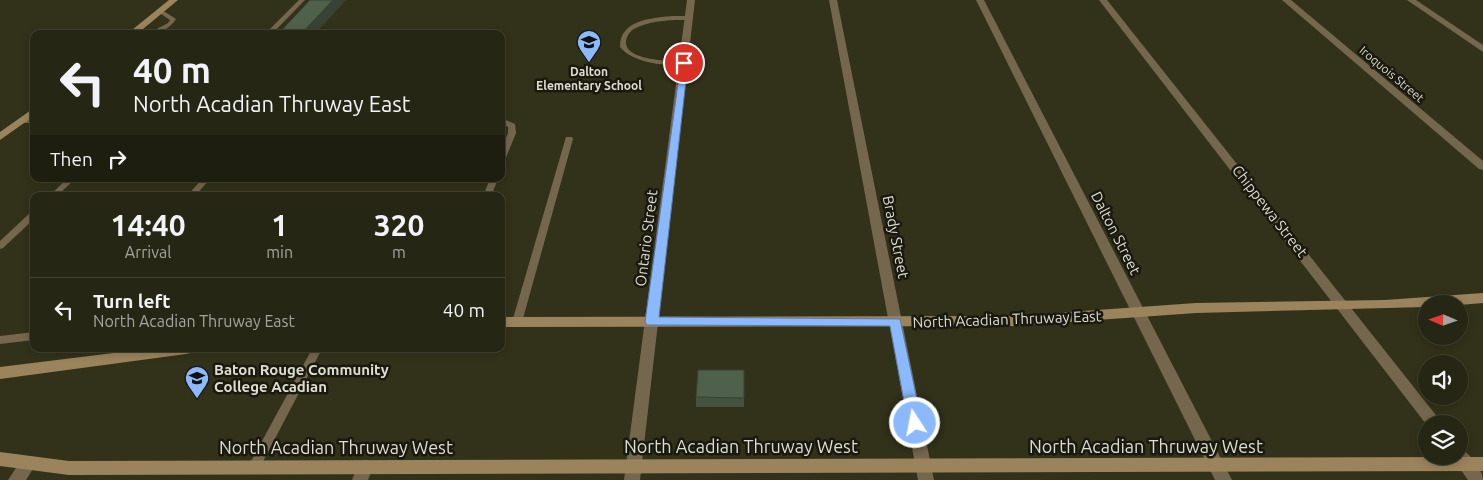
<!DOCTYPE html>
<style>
body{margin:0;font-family:Ubuntu,sans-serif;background:#323222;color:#f1f3f6;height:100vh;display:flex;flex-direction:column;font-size:19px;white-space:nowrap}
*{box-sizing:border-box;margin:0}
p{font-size:16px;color:#a4a5a0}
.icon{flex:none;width:28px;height:28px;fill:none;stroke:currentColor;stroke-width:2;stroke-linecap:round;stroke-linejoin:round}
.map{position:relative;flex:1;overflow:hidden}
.sheet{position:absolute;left:30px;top:192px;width:475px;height:160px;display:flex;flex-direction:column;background:#262614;border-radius:10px;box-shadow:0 2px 8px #0003,0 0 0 1px #424334}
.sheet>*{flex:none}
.guide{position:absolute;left:30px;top:30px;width:475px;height:152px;border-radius:10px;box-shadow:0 2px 8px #0003,0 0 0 1px #424334;background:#262614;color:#f1f3f6;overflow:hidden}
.needle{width:32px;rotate:272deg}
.buttons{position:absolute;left:1418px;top:295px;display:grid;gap:10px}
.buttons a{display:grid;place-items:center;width:50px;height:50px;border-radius:50%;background:#262614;box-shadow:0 2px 8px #0003,0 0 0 1px #424334;font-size:25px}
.pin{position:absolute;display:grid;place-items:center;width:42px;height:42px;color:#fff;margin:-21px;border:2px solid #fff;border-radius:50%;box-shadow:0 1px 5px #0007}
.me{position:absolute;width:55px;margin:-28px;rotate:349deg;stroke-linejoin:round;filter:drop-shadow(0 0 4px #0008)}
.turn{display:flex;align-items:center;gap:18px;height:105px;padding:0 20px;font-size:22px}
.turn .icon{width:65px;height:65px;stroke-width:2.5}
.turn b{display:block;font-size:35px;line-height:42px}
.then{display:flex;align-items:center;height:48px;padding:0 20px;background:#0003;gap:10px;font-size:19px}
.eta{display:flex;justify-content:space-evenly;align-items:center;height:85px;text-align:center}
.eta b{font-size:30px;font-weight:700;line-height:35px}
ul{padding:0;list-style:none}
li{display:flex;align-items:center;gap:15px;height:65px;padding:0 20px;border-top:1px solid #424334}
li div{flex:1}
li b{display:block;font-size:19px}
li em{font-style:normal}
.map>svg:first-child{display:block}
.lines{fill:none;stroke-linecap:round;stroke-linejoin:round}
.lane{fill:#75664e;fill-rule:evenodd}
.street{fill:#75664e;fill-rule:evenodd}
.secondary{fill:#9b845c;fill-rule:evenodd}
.wall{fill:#445340}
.shaded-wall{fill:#374334}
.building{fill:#4f604b;stroke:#374334}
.route{fill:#8cb9fc;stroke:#5b78a4}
.labels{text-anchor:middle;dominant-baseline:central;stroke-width:5;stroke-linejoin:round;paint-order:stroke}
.far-poi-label{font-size:12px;font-weight:bold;fill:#ddded0;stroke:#19190f}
.far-street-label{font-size:12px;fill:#ddded0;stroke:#19190f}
.street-label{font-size:15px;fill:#ddded0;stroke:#19190f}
.poi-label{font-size:15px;font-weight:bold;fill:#ddded0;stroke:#19190f;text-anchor:start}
.near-street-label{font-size:18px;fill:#ddded0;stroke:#19190f}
</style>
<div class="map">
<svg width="1483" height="480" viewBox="0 0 1483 480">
<rect width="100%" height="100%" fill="#32321a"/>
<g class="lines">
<g class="lane">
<polygon points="299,0 305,0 272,34 265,34"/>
<path d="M 158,10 L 162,10 L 176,19 C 170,29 158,34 147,34 L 168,23 L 170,20 L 158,12 Z"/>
<path d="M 672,16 L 689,16 L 692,18 L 689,20 C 672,20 654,20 638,27 C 632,29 627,34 626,41 C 624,61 670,61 684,61 L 686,62 L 686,64 C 666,67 633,63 620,47 C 620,20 651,18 672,16 Z"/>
<polygon points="501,118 515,124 516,133 505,160 501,162 501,150 508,133 508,127 501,123"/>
<rect x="18" y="119" width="16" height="4"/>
<polygon points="566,137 572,137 573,139 522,322 520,324 514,324 512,322"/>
<polygon points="67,179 75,179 57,196 49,196"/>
<polygon points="202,179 210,179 195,196 187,196"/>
<polygon points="490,179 498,179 491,196 483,196"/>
<polygon points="34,211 34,219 3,248 0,249 0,241 31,212"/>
<polygon points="34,332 34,340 0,344 0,336"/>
<polygon points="312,349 322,349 258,471 254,472 250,471 248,467 250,463"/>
</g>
<g class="street">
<polygon points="687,0 695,0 640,480 624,480"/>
<polygon points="829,0 837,0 934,480 918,480"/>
<polygon points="976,0 984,0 1232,480 1215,480"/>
<polygon points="1099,0 1107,0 1443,424 1426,424"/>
<polygon points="1282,0 1291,0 1483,161 1483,170 1479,169"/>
<polygon points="1407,0 1416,0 1483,45 1483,52"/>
<path d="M 1459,448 C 1469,452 1483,469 1483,480 L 1468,480 L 1451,456 L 1459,456 Z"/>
<polygon points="28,457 34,459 36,464 26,480 8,480 22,459"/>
<polygon points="365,460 371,462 373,467 368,480 352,480 359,462"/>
</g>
<g class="secondary">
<polygon points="169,0 178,0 137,34 127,34"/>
<polygon points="34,108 34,116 0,140 0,132"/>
<polygon points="1483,293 1483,303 1459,305 1426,304 1426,307 1196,313 1014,326 501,327 501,317 1014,316 1196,303 1385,300"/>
<polygon points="146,349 193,349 191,353 186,354 0,379 0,367"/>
<polygon points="0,452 69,461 1483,457 1483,471 69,475 0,466"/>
</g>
</g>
<polygon class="wall" points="744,370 744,407 696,407 696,397"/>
<polygon class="shaded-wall" points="333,0 346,0 315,34 301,34"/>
<g class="building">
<polygon points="310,0 333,0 301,34 278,34"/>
<polygon points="698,370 744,370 744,398 696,397"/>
</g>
<polygon class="route" points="681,62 688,63 659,317 900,319 922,423 920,428 915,429 910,428 908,423 890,326 647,325 645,322"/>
<defs>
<g id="school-pin" transform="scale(1.25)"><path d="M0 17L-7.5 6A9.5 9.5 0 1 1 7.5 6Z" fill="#8cb9fc" stroke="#19190f"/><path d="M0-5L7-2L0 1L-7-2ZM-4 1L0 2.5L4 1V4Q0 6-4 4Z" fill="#111"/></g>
<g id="university-pin" transform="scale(1.25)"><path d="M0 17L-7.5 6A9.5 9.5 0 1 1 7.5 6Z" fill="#8cb9fc" stroke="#19190f"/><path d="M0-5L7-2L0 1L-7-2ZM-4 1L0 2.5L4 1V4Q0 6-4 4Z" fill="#111"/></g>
</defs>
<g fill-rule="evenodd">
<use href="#school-pin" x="589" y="42"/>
<use href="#university-pin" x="197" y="378"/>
</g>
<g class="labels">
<g class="far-poi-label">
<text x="589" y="71">Dalton<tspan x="589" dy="14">Elementary School</tspan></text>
</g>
<g class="far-street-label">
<text transform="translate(1392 74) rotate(40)">Iroquois Street</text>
</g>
<g class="street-label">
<text transform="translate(1270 211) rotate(52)">Chippewa Street</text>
<text transform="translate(1116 233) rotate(63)">Dalton Street</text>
<text transform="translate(896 237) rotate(79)">Brady Street</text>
<text transform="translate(646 238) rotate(-83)">Ontario Street</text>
<text transform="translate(1007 319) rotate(-2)">North Acadian Thruway East</text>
</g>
<g class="poi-label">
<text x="214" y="369">Baton Rouge Community<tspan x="214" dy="17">College Acadian</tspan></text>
</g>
<g class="near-street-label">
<text x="741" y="446">North Acadian Thruway West</text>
<text x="1146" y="446">North Acadian Thruway West</text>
<text x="336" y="447">North Acadian Thruway West</text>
</g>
</g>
</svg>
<div class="buttons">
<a><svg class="needle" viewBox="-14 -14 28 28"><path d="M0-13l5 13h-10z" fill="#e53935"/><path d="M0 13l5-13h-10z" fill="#a4a5a0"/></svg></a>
<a><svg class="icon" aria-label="sound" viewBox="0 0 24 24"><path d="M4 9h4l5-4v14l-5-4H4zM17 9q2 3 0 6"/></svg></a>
<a><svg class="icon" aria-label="layers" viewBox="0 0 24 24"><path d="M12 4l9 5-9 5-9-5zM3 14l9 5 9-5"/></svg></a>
</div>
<div class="pin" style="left:684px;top:63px;background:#d93025"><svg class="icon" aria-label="arrive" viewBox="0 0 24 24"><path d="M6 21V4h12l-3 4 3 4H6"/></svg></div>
<svg class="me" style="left:915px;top:423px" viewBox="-20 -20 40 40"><circle r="17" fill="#8cb9fc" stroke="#fff" stroke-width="3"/><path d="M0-11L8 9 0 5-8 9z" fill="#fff"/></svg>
<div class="guide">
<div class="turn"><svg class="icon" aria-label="left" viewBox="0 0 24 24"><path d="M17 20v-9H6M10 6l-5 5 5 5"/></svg><div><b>40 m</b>North Acadian Thruway East</div></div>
<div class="then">Then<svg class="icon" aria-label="right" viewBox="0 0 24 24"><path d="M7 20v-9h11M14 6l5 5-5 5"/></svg></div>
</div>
<section class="sheet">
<div class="eta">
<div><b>14:40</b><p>Arrival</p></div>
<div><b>1</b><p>min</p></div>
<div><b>320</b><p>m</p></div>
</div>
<ul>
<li><svg class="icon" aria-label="left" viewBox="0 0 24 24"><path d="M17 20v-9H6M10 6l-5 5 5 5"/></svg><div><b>Turn left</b><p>North Acadian Thruway East</p></div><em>40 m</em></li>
</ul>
</section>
</div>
